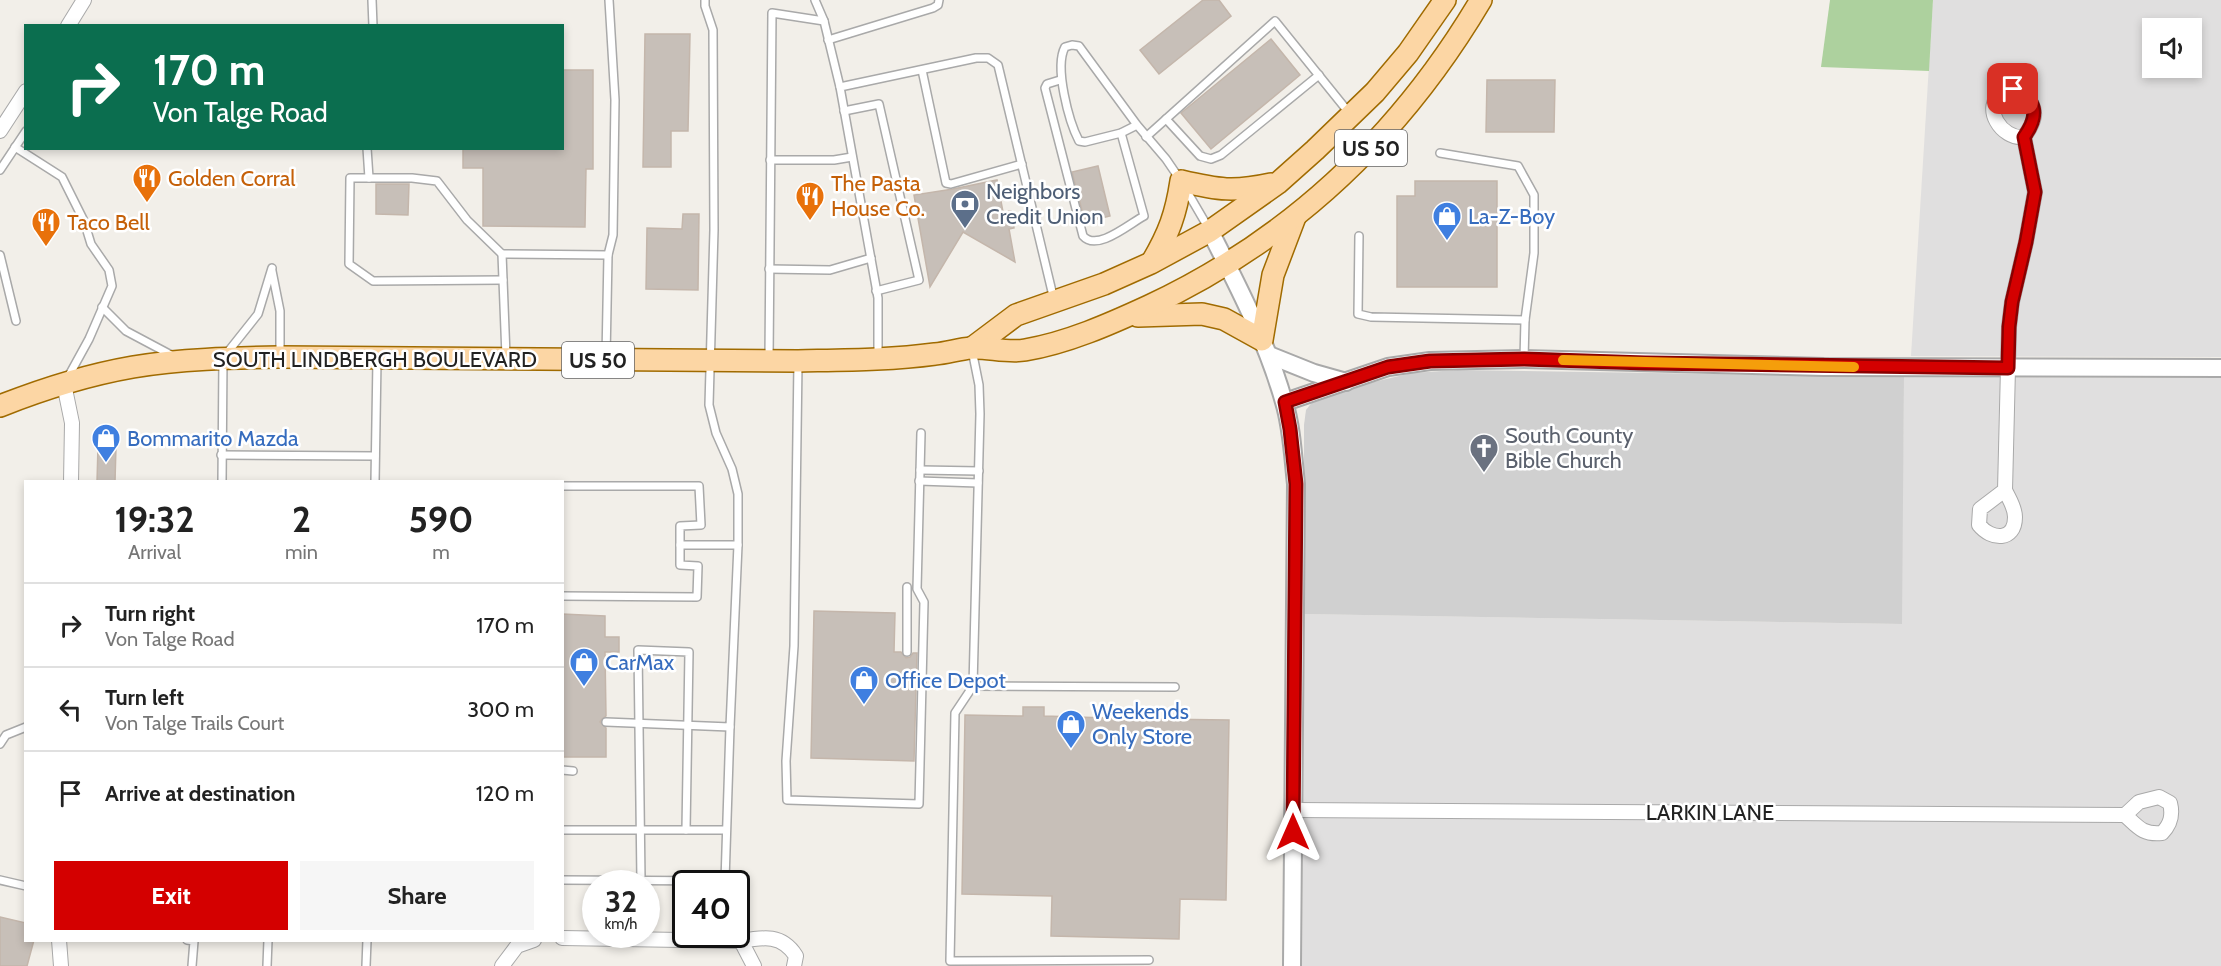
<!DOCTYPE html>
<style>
body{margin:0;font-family:Cabin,sans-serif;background:#f6f6f6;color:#222;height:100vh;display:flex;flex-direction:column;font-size:22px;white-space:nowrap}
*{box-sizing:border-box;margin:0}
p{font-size:20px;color:#767676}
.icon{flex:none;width:33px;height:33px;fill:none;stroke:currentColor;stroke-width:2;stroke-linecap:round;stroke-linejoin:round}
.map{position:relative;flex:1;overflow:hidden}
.drawer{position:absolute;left:24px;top:480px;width:540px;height:462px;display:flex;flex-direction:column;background:#fff;border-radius:0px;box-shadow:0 3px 9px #0003}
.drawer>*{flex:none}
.banner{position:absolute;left:24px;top:24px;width:540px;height:126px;border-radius:0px;box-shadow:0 3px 9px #0003;background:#0b6e4f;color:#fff;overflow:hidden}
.fabs{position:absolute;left:2142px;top:18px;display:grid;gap:12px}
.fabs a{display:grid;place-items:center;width:60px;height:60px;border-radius:0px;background:#fff;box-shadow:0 3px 9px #0003;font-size:30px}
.speed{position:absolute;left:582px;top:870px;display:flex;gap:12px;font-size:30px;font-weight:700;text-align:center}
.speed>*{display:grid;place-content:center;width:78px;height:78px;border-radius:50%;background:#fff;box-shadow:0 3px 9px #0003;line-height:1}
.speed small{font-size:15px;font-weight:400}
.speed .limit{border:3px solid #111;border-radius:9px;background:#fff;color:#111}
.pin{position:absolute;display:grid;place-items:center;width:51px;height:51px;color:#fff;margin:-26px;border-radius:12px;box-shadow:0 3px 9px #0006}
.me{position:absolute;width:66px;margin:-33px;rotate:0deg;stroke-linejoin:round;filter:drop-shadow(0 0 4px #0008)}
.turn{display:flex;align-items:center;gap:21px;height:126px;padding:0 30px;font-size:27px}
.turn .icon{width:78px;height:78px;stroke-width:2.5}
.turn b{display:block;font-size:42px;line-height:51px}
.eta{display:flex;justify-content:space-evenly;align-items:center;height:102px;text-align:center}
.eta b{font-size:36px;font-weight:700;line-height:42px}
.button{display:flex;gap:12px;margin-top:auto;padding:12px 30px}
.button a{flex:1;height:69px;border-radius:0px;background:#d40000;color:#fff;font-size:24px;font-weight:700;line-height:69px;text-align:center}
.button a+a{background:#f6f6f6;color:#222}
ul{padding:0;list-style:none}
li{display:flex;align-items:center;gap:18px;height:84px;padding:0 30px;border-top:2px solid #e0e0e0}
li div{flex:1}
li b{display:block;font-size:22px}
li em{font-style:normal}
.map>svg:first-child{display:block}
.residential{fill:#e0dfdf;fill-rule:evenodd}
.religious{fill:#d0d0d0}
.forest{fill:#add19e}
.building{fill:#c7bfb8;stroke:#c4b6ab;stroke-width:1.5}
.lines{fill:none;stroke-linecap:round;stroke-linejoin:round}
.service-casing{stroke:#a9a9a9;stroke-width:10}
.minor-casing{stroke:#a9a9a9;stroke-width:16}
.tertiary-casing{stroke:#a9a9a9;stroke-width:20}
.primary-casing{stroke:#a06b00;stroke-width:24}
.service{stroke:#fff;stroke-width:7}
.minor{stroke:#fff;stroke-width:14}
.tertiary{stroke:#fff;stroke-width:16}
.primary{stroke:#fcd6a4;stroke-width:21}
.route-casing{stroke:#8a0000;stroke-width:15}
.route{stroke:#d40000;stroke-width:10}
.slow{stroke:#f59e0b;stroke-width:10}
.labels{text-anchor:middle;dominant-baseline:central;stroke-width:5;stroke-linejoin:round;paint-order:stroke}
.shield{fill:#fff;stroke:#646464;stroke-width:1.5}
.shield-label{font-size:21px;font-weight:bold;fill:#222}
.food-label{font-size:22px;fill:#c56008;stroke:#fff;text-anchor:start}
.service-label{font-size:22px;fill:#4e5e75;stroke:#fff;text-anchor:start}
.shop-label{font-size:22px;fill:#366cbe;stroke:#fff;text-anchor:start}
.street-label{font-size:22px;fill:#222;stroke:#fff}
.worship-label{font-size:22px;fill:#5b616d;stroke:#fff;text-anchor:start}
</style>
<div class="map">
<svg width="2221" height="966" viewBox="0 0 2221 966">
<rect width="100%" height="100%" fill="#f2efe9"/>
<g class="residential">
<path d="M 1933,0 L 2221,0 L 2221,357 L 1911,356 ZM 2152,28 L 2192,28 L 2192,68 L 2152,68 Z"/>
<polygon points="1904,377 2221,378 2221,966 1302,966 1304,614 1901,624"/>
</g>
<polygon class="religious" points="1458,370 1904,377 1902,624 1304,614 1304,425 1306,410 1313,401 1361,385 1412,373"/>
<polygon class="forest" points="1830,0 1933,0 1929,71 1821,67"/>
<g class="building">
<polygon points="1203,0 1219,0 1231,16 1159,74 1140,50"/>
<polygon points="645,34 690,34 688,131 671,131 671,167 643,167"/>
<polygon points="1271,39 1300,75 1211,149 1181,113"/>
<polygon points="562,70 593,70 593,169 586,169 585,227 483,226 483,168 463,168 463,148 562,148"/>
<polygon points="1487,80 1555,80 1554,132 1486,132"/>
<polygon points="1098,166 1110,216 1085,222 1072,172"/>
<polygon points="997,180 1003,212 1011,211 1014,228 1009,229 1015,262 963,232 930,287 914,195 953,189"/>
<polygon points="1415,181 1497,181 1497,287 1397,287 1397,196 1415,196"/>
<polygon points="376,184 409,184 408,215 376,214"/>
<polygon points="683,214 699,214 698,290 646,289 647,228 682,229"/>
<polygon points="98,446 116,446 115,482 97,482"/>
<polygon points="814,611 895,613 894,652 901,652 906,658 910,657 913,653 917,653 914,761 811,758"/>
<polygon points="562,614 605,616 605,637 619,637 619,652 605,652 606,716 602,719 600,722 606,728 606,757 562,757"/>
<polygon points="1023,707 1044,707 1044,716 1108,718 1108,709 1153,710 1153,719 1229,720 1226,900 1180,899 1179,939 1051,936 1052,896 962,894 965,715 1023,716"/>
<polygon points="0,917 26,923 26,940 34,940 27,966 0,966"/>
</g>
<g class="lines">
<g class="service-casing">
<g id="service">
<polyline points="372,0 373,26"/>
<polyline points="815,0 824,21"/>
<polyline points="828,40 933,8 938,5 939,0"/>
<polyline points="922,70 946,183 951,184 1022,164"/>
<path d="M 1060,80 L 1047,84 L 1045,88 L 1083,236 C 1097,252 1129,224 1144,216 L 1121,133"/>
<polyline points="844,111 879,104 919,280 876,291"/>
<polyline points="1166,119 1200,156 1211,159 1221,155 1319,75"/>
<path d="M 1137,125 L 1121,133 L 1085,142 L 1079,141 C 1069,122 1054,67 1065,47 L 1072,45 L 1079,46 L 1137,125 L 1166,159 L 1181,181 L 1209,229"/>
<polyline points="1146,137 1275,21 1350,114"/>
<polyline points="15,147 62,177 84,221 91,244 109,270 112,286 89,339 67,379"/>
<polyline points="367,148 369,178"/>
<polyline points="1440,153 1518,166 1534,195 1534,253 1525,320 1524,359"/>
<polyline points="770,160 834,160 852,157"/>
<polyline points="0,170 26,131"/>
<polyline points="1359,236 1358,314 1371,317 1525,320"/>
<polyline points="502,254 467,220 437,181 412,178 350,178 349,264 373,281 503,280"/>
<polyline points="0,255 16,321"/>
<polyline points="769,269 830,270 871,258"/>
<polyline points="272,271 280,311 280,355"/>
<polyline points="102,307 126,331 173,356"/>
<polyline points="972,350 979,385 980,414 973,686 955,713 950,961 1149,960"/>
<polyline points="506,356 502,254 608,255"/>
<polyline points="606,357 608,255 613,235 615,100 609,0"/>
<polyline points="769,358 772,13 824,21 840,87"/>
<polyline points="878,358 878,298 840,87 976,58 988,58 998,65 1054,300"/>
<polyline points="798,363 794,646 786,761 787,800 919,804 924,602 917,589 921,433"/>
<polyline points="221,455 375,456"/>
<polyline points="920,470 979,471"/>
<polyline points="919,481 978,483"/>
<polyline points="222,482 223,358 258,314 272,268"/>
<polyline points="375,482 377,360"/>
<polyline points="562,486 699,486 701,525 680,526 680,545 738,545"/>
<polyline points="907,587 907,652"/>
<polyline points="562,596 697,597 698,566 680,565 680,545"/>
<polyline points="973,686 1175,687"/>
<polyline points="606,722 730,727 738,545 738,494 732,469 716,433 709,405 714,230 713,30 705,6 705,0"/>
<polyline points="0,744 6,735 26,727"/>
<polyline points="562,770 573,771"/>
<polyline points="562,830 726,830"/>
<polyline points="0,880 26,886"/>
<polyline points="562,880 725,881 730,727"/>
<polyline points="641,880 638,650 689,652 686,830"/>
<polyline points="187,940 194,941 192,966"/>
<polyline points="267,966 268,940"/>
<polyline points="366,966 367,940"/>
</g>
</g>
<g class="minor-casing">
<g id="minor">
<polyline points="68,26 84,0"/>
<polyline points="0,131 26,91"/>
<polyline points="64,384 72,423 71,482"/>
<path d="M 2005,490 L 1980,509 L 1979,525 C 1991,540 2015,542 2015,517 C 2015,507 2009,499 2005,490 L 2009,327 L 2012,302 L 2026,242 L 2035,192 L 2024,137 C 2029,130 2033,124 2034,116 C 2036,101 2017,84 2003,92 C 1980,107 2002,140 2024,137"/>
<path d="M 1294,810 L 2125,815 C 2138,827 2143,835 2162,833 C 2171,824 2173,815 2170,803 L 2159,797 L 2139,802 L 2125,815"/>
<path d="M 562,938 L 741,941 C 764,937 782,934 796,956 L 794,966"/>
<polyline points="59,940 61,966"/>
<polyline points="741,941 754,966"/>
<polyline points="502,966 517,946 534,940"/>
</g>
</g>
<g class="tertiary-casing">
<g id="tertiary">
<path d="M 1210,231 C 1238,286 1267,342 1284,402 C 1292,428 1293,457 1296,484 L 1292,966"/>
<polyline points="1269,355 1314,373 1346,382"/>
<polyline points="1285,402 1388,367 1430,361 1524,359 1824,367 2221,368"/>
</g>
</g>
<g class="primary-casing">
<g id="primary">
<path d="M 1152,262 C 1169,233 1176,214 1181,181 C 1219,190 1234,192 1271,184"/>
<polyline points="1138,316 1202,314 1224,319 1262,340 1273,275 1295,217"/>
<polyline points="972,348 1016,315 1104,284 1151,263 1210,231 1278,183 1315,150 1375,92 1408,53 1445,0"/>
<path d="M 0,406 C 43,389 87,375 133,367 C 181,359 231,358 280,357 L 798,361 C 844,360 890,360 935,354 C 947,353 959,349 971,348 C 988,347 1007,353 1025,350 C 1067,343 1110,324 1149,306 C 1292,239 1401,135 1481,0"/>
</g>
</g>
<use href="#service" class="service"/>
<use href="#minor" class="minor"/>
<use href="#tertiary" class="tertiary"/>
<use href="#primary" class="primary"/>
</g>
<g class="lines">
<g class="route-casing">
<path id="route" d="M 1293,832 L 1296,484 L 1290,429 L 1285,402 L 1388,367 L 1430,361 L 1524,359 L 1645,363 L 2008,368 L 2009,327 L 2012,302 L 2026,242 L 2035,192 L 2024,137 C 2039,116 2038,100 2013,89"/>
</g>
<use href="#route" class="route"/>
<polyline class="slow" points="1563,360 1854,367"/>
</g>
<defs>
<g id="restaurant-pin" transform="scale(1.5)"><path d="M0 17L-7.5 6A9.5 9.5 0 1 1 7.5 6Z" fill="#e8710a" stroke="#fff"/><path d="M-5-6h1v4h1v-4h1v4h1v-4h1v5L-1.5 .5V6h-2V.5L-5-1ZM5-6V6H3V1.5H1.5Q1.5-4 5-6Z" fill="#fff"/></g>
<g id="bank-pin" transform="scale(1.5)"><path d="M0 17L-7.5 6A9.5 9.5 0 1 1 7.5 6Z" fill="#5c6f8a" stroke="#fff"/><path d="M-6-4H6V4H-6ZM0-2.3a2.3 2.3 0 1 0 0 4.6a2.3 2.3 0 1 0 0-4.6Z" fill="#fff"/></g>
<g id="shop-pin" transform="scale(1.5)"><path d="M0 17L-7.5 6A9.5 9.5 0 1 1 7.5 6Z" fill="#3f7fe0" stroke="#fff"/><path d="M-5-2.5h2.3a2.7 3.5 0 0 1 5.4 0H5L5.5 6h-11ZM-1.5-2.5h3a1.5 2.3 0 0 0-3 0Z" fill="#fff"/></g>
<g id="church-pin" transform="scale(1.5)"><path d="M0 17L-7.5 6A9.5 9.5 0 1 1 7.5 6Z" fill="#6b7280" stroke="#fff"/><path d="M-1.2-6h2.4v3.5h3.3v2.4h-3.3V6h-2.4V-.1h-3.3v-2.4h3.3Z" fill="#fff"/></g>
</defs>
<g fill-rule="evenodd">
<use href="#restaurant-pin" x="147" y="178"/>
<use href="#restaurant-pin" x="810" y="196"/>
<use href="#bank-pin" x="965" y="204"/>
<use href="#shop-pin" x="1447" y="216"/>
<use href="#restaurant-pin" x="46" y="222"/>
<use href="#shop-pin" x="106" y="438"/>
<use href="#church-pin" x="1484" y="448"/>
<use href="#shop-pin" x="584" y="662"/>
<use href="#shop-pin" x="864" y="680"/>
<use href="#shop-pin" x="1071" y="724"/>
</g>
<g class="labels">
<g class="shield">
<rect x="1335" y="130" width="72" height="36" rx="4.5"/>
<rect x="562" y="342" width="72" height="36" rx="4.5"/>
</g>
<g class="shield-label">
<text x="1371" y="148">US 50</text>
<text x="598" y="360">US 50</text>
</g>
<g class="food-label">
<text x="168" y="178">Golden Corral</text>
<text x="831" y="183">The Pasta<tspan x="831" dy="25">House Co.</tspan></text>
<text x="67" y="222">Taco Bell</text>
</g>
<g class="service-label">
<text x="986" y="191">Neighbors<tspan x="986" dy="25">Credit Union</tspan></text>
</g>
<g class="shop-label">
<text x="1468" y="216">La-Z-Boy</text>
<text x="127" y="438">Bommarito Mazda</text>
<text x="605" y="662">CarMax</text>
<text x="885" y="680">Office Depot</text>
<text x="1092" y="711">Weekends<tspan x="1092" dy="25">Only Store</tspan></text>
</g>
<g class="street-label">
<text x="375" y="359">SOUTH LINDBERGH BOULEVARD</text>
<text x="1710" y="812">LARKIN LANE</text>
</g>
<g class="worship-label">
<text x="1505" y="435">South County<tspan x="1505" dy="25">Bible Church</tspan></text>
</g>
</g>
</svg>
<div class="fabs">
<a><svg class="icon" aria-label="sound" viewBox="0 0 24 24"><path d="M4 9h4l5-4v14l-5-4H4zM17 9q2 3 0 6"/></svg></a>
</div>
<div class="speed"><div>32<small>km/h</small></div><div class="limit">40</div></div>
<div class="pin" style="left:2013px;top:89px;background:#d93025"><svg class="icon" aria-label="arrive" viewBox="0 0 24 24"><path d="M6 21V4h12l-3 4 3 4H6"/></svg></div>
<svg class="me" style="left:1293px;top:832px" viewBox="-20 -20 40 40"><path d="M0-17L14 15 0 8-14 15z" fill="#d40000" stroke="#fff" stroke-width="4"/></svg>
<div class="banner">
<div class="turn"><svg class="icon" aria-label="right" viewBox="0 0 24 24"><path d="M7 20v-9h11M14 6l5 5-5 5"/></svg><div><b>170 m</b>Von Talge Road</div></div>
</div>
<section class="drawer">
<div class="eta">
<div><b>19:32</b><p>Arrival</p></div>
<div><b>2</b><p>min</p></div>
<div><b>590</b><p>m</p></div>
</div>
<ul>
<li><svg class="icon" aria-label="right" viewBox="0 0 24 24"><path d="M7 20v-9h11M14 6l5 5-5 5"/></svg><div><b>Turn right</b><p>Von Talge Road</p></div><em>170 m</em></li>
<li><svg class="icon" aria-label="left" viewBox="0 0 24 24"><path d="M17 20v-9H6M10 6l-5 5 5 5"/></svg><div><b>Turn left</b><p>Von Talge Trails Court</p></div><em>300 m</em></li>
<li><svg class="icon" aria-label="arrive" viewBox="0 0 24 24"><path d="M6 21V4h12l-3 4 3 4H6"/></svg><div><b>Arrive at destination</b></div><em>120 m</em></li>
</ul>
<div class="button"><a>Exit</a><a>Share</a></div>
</section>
</div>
